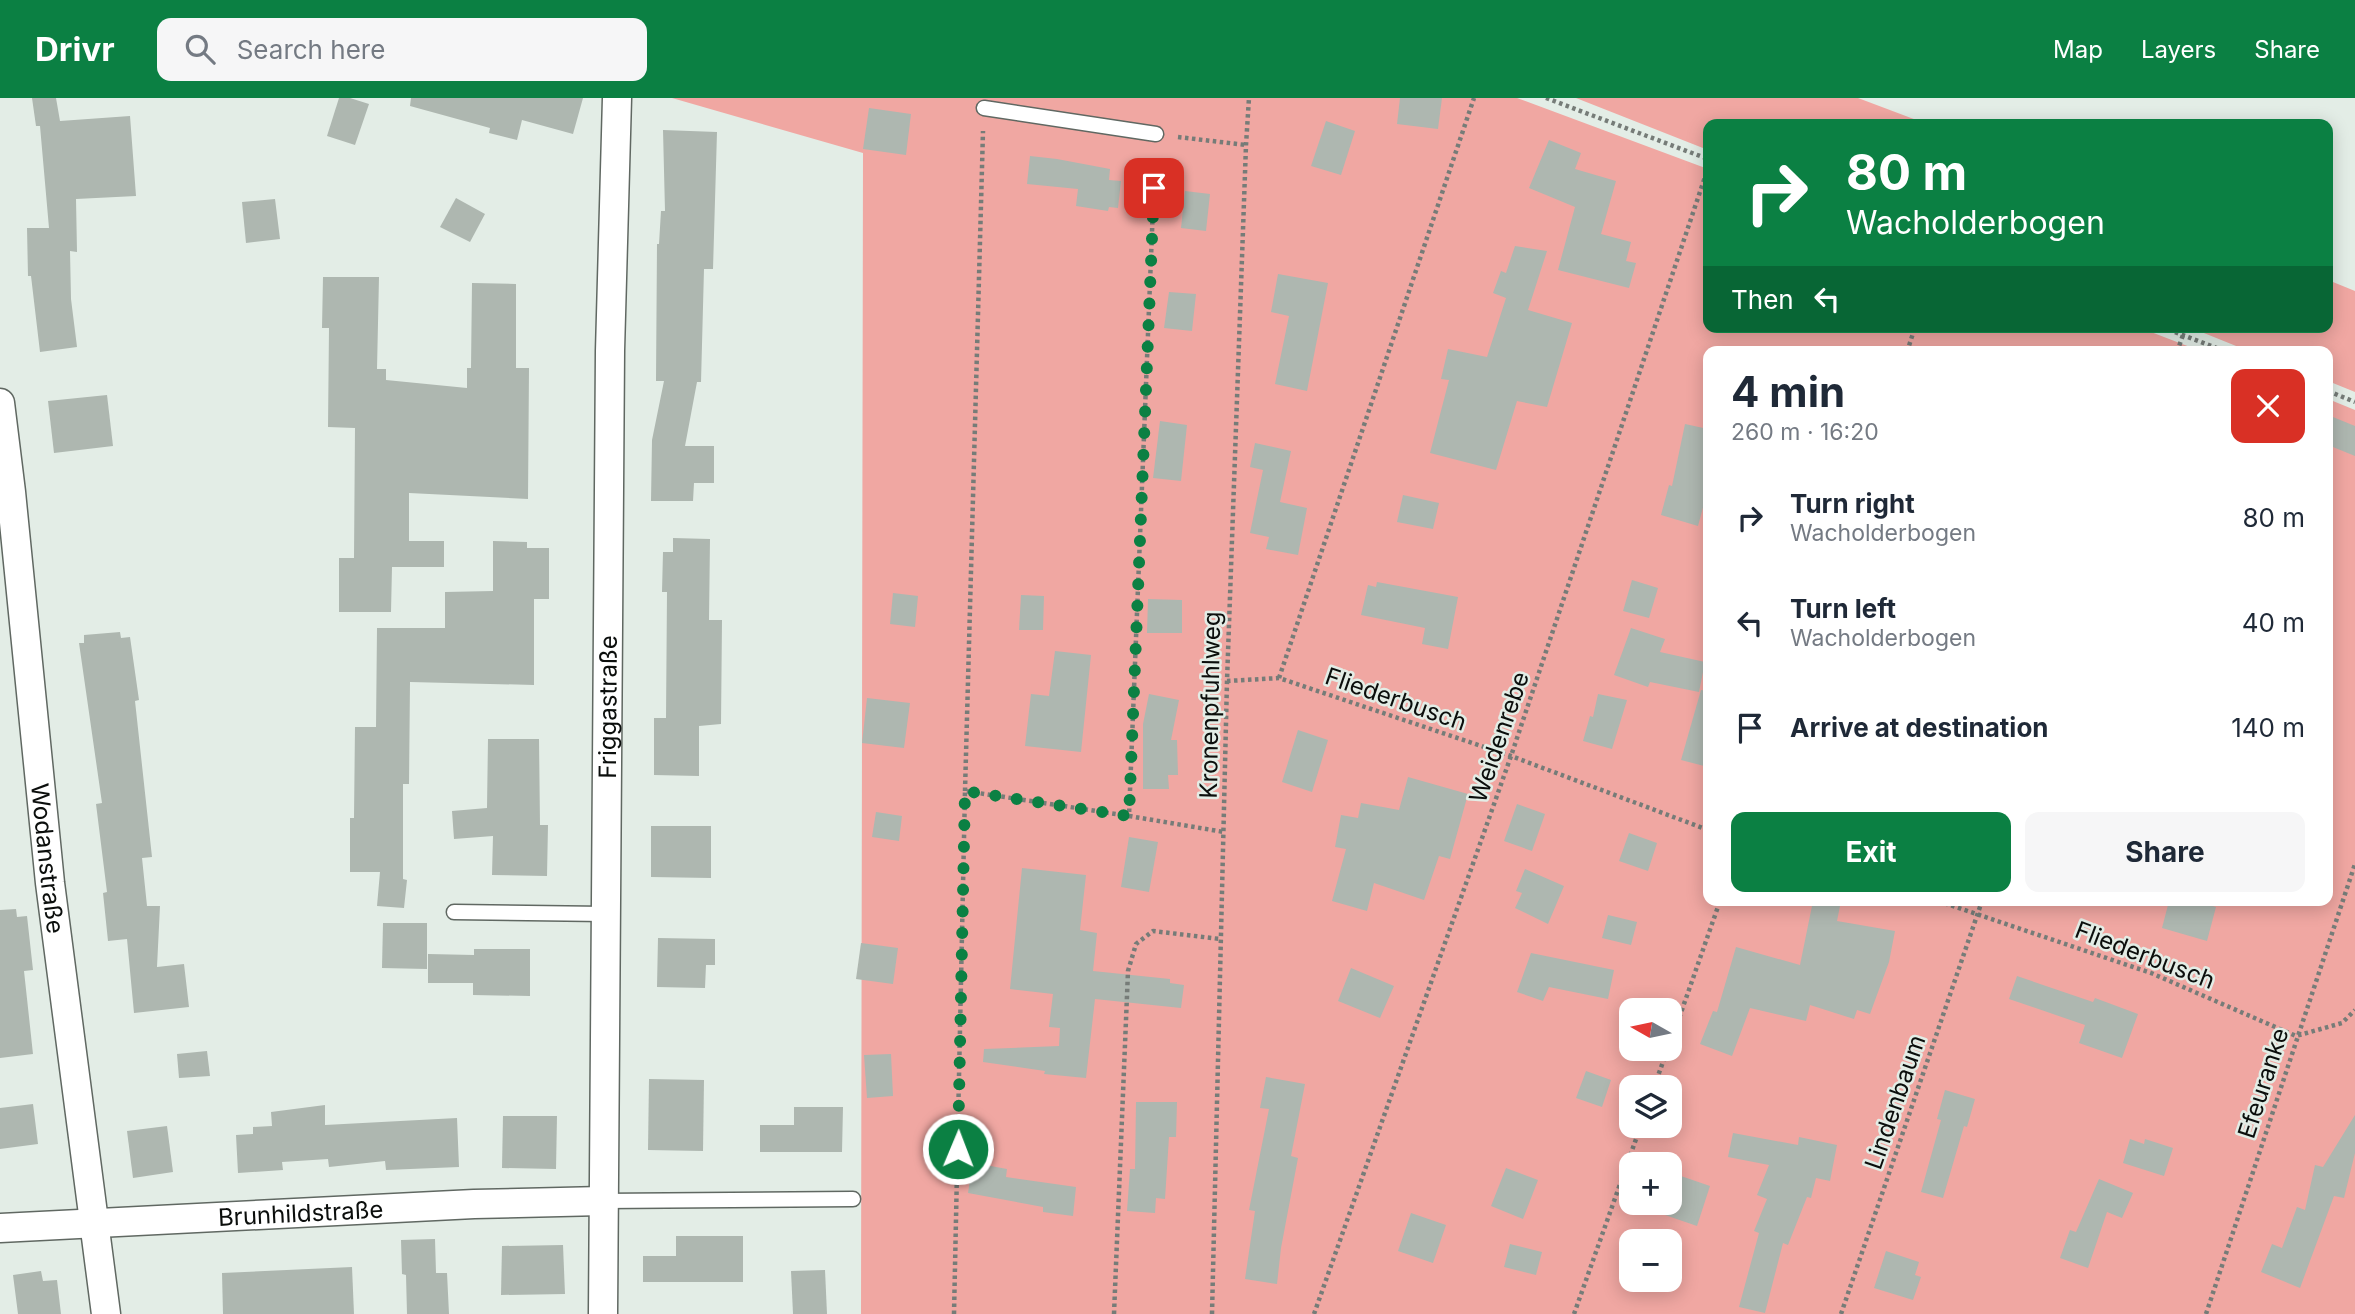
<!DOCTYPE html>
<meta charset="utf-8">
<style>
body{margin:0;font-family:Inter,sans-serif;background:#f6f6f7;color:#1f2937;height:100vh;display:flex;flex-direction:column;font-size:26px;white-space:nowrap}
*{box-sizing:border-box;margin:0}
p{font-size:23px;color:#747a83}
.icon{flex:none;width:38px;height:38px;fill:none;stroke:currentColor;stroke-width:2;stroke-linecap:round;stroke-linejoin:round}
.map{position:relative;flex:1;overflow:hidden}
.sheet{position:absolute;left:1703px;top:248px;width:630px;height:560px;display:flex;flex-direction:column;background:#fff;border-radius:14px;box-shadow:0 4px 18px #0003}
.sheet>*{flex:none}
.hud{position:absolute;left:1703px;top:21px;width:630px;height:214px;border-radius:14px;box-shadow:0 4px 18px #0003;background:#0b8043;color:#fff;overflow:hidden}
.needle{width:46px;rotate:279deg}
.controls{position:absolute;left:1619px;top:900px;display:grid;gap:14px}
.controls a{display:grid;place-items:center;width:63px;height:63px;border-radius:14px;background:#fff;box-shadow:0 4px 18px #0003;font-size:35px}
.pin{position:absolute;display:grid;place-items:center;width:60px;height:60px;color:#fff;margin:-30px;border-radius:14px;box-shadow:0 4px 10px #0006}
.me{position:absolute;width:77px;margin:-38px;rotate:1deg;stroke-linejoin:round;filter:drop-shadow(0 0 5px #0008)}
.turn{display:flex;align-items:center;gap:24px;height:147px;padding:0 28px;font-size:32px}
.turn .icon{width:91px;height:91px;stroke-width:2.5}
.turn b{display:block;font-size:49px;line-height:60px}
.then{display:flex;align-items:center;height:66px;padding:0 28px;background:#0003;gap:14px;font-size:26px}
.round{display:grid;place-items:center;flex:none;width:74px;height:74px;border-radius:14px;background:#f6f6f7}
.overview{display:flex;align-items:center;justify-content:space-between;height:119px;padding:0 28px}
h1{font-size:42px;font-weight:700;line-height:52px}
.cta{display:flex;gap:14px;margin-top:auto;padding:14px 28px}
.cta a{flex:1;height:80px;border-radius:14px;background:#0b8043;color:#fff;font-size:28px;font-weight:700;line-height:80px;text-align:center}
.cta a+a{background:#f6f6f7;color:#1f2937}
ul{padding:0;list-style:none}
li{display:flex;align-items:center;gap:21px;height:105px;padding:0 28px}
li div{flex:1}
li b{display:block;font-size:26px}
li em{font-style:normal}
header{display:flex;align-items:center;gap:42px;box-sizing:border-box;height:98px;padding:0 35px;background:#0b8043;color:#fff}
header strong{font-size:33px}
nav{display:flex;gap:38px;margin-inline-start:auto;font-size:24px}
.search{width:490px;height:63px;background:#f6f6f7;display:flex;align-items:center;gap:18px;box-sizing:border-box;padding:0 24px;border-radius:14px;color:#747a83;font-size:26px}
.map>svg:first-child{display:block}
.green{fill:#f0a7a2;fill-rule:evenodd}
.building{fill:#aeb7b0}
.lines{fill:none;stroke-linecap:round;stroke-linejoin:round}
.service-casing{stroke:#606862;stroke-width:17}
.minor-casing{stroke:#606862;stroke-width:31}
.path{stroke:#767c78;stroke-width:4.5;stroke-dasharray:3.5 3.5;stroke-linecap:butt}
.service{stroke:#fff;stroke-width:14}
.minor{stroke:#fff;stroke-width:28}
.route{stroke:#0b8043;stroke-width:12;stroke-dasharray:0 21.6}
.labels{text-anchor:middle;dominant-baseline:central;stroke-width:5;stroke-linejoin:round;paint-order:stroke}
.street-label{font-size:24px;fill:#0b0e0c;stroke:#e3ede6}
</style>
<header>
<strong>Drivr</strong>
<div class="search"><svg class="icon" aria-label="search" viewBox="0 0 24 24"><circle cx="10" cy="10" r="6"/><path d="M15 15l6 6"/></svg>Search here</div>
<nav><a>Map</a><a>Layers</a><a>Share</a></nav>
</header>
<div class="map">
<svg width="2355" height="1216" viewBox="0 0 2355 1216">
<rect width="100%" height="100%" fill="#e3ede6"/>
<g class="green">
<path d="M 672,0 L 1517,0 L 1708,71 L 1708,229 L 2138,229 L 2203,254 L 1708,254 L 1708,803 L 2328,803 L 2328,301 L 2355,312 L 2355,1216 L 861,1216 L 863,55 ZM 1631,912 L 1670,912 L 1670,950 L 1631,950 ZM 1631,989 L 1670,989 L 1670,1027 L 1631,1027 ZM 1631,1066 L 1670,1066 L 1670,1104 L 1631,1104 ZM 1631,1143 L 1670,1143 L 1670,1181 L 1631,1181 Z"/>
<polygon points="1576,0 1858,0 1927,26 1708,26 1708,52"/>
<polygon points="2328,182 2355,193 2355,294 2328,283 2328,254 2251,254 2189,229 2328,229"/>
</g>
<g class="building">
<polygon points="32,0 56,0 60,23 130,18 136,98 76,101 77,154 70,153 71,201 77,249 40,254 31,178 28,178 27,130 49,130 40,28 36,28"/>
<polygon points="339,0 350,0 369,6 355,47 327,38"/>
<polygon points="411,0 583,0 573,36 522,22 517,42 489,35 490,30 410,8"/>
<polygon points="1400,0 1442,0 1438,31 1397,26"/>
<polygon points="869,10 911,16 906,57 863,51"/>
<polygon points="1326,23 1355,33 1341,77 1311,68"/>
<polygon points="663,32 717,34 713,171 704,171 701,284 697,284 685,348 714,348 714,385 694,385 693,403 651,403 652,342 664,283 656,283 657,146 659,146 661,113 665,113"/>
<polygon points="1549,42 1581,55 1575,71 1616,83 1601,136 1631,144 1626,163 1636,165 1629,190 1558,172 1575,109 1529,90"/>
<polygon points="1030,58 1057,61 1110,71 1109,82 1121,83 1118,110 1109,109 1108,113 1076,108 1078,91 1027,86"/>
<polygon points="1185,93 1210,96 1206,133 1181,130"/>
<polygon points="456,100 485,116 470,144 440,129"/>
<polygon points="275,101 280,141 246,145 242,104"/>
<polygon points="1515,148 1547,153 1528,212 1572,225 1547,309 1517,303 1496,372 1430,355 1449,282 1441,281 1448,251 1487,259 1506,200 1493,195 1501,173 1506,175"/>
<polygon points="1278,176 1328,185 1307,293 1275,286 1289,218 1271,214"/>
<polygon points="323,179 379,179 377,271 386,271 386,282 467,290 467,270 471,270 472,185 516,186 516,270 529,270 528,401 409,395 409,443 444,443 444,469 392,469 391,514 339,514 339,460 354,460 355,330 328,329 329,230 322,230"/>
<polygon points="1169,194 1196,196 1192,233 1164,230"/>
<polygon points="107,297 113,348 54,355 48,303"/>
<polygon points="2328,317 2355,328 2355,358 2328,347"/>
<polygon points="1160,323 1187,327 1181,383 1153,380"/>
<polygon points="1685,326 1708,331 1708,391 1698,428 1661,417 1669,387 1672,388"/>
<polygon points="1255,345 1291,353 1280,404 1307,410 1298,457 1266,451 1269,439 1250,435 1263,372 1250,369"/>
<polygon points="1403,397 1439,405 1433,431 1397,424"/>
<polygon points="673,440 710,441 709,522 722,522 721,626 699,628 699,678 654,677 654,620 666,620 667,494 662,494 663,454 673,454"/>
<polygon points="493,443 527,444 527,450 549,450 549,501 534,501 534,587 410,584 409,686 403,686 403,781 407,782 404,810 377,808 380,774 350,774 350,720 354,720 355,629 376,629 377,530 445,530 445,494 493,493"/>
<polygon points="1632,482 1658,490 1649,520 1623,513"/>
<polygon points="1377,484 1458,499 1448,551 1422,546 1425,530 1361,517 1368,487 1376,489"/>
<polygon points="893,495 918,498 915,529 890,526"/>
<polygon points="1021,497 1044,498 1043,532 1019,532"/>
<polygon points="1148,501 1182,502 1182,535 1147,535"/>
<polygon points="1631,530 1665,541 1660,554 1705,564 1699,594 1650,584 1648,589 1614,577"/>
<polygon points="120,534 121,540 130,539 139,602 135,603 152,759 142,760 147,808 160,808 157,869 184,866 189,909 134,915 127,841 108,843 103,795 107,794 96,706 102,705 79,545 84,545 84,537"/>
<polygon points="1055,553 1091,557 1081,654 1025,648 1031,596 1049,598"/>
<polygon points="1701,592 1708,593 1708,669 1681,662"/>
<polygon points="1149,596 1179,602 1171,642 1177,642 1178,677 1168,677 1169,691 1143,691 1143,626"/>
<polygon points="1598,596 1627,602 1612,651 1583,643 1590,618 1593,619"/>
<polygon points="867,600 910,605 904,650 862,645"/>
<polygon points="1298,632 1328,642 1312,694 1282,684"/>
<polygon points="488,641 539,641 540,727 548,727 547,778 492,777 493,738 454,741 452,713 487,710"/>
<polygon points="1408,679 1468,696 1450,761 1439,758 1424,802 1374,785 1367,813 1332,803 1346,751 1335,749 1341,717 1358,720 1361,705 1399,712"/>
<polygon points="1517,706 1545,716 1532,753 1504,743"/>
<polygon points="876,714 902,718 899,743 872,739"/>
<polygon points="651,728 711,728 711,780 651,779"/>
<polygon points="1629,735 1657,745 1648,773 1619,763"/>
<polygon points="1129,739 1158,744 1149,794 1121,789"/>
<polygon points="1022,770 1086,777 1080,832 1097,835 1093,873 1170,881 1170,885 1184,887 1181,910 1095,901 1086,980 1044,976 1045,973 983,964 984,951 1059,948 1060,930 1049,929 1053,896 1010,891"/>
<polygon points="1525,771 1564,788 1548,826 1515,810 1522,795 1516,793"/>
<polygon points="1813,803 1841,803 1837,823 1895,833 1889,864 1870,916 1857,912 1854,921 1810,907 1806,923 1750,910 1732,958 1700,946 1713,913 1717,914 1736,849 1800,867"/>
<polygon points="2169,803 2197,803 2216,809 2207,843 2162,830"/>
<polygon points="16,811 17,819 27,818 33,872 24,873 33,956 0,960 0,812"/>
<polygon points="1608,817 1637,824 1631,847 1602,840"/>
<polygon points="383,825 427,825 427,871 382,870"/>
<polygon points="658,840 715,841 715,867 706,867 705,890 657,889"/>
<polygon points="861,845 898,850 893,886 856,881"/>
<polygon points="474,851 530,851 530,898 473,897 473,885 428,885 428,856 474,857"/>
<polygon points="1531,855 1614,872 1608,901 1549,889 1543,903 1517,894"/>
<polygon points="1351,870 1394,888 1380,920 1338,903"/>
<polygon points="2017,878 2093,904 2095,900 2138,916 2122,960 2079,945 2085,927 2009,901"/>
<polygon points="207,953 210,978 179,980 177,956"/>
<polygon points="891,956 893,998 867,1000 864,957"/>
<polygon points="1586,973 1611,982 1602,1009 1576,1000"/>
<polygon points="1266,979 1305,986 1291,1058 1298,1060 1281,1150 1277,1186 1245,1181 1255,1113 1249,1112 1269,1011 1260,1010"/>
<polygon points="649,981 704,982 703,1053 648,1052"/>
<polygon points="1945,992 1975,1001 1967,1029 1964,1028 1943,1100 1921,1094 1941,1022 1937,1021"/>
<polygon points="1136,1004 1177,1004 1176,1039 1169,1039 1165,1101 1156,1100 1155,1115 1127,1113 1130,1071 1135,1071"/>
<polygon points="33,1006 38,1046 0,1051 0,1010"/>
<polygon points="325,1007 325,1027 457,1020 459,1069 386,1072 385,1063 329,1069 328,1061 282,1064 283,1072 238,1075 236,1037 253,1036 253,1029 272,1028 271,1014"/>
<polygon points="794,1009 843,1009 842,1054 760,1054 760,1027 794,1027"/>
<polygon points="2355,1017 2355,1055 2344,1100 2334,1098 2300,1190 2261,1174 2272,1146 2282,1150 2297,1109 2305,1112 2315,1067 2323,1069"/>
<polygon points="503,1018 557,1018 556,1071 502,1070"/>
<polygon points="167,1028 173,1074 133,1080 127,1033"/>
<polygon points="1733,1035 1798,1047 1799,1039 1837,1047 1830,1083 1816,1080 1811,1100 1807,1099 1788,1147 1783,1145 1765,1215 1739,1209 1759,1135 1754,1133 1767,1101 1757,1097 1769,1067 1728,1059"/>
<polygon points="2130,1041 2144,1046 2145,1041 2173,1050 2164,1078 2123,1065"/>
<polygon points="980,1066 1007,1071 1006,1079 1076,1089 1073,1118 1043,1114 1043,1109 968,1095 971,1075 978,1076"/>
<polygon points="1506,1070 1538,1082 1523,1121 1491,1108"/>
<polygon points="1678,1077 1710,1088 1697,1128 1665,1117"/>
<polygon points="2099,1081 2133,1095 2122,1120 2107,1114 2088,1170 2060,1160 2070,1132 2076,1134"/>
<polygon points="1411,1115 1446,1127 1433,1165 1398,1153"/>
<polygon points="676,1138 743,1138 743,1184 643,1184 643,1158 676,1158"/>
<polygon points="435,1141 436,1175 447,1175 449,1216 407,1216 406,1177 402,1176 401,1142"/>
<polygon points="1510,1146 1542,1154 1536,1177 1504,1169"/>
<polygon points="563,1147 565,1196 501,1197 502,1148"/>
<polygon points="1886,1153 1919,1164 1915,1177 1921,1179 1913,1202 1874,1190"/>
<polygon points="352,1169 354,1216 223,1216 222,1175"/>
<polygon points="825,1172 827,1216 793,1216 791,1173"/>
<polygon points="41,1173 43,1183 57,1182 61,1216 18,1216 13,1177"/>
</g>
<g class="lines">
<g class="service-casing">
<g id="service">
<polyline points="984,10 1156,36"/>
<polyline points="454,814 605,816"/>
<polyline points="602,1103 853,1101"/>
</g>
</g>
<g class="minor-casing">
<g id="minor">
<path id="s1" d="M 0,305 L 11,394 L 50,785 L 106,1216"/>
<path id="s2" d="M 0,1130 L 474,1106 L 602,1103"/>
<path id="s3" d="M 603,1216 L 610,253 L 617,0"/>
</g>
</g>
<g class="path">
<polyline points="1546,0 1708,61"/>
<polyline points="1178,39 1246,47"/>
<polyline points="2162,229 2227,254"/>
<polyline points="1907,254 1915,229"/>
<polyline points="2177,254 2183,237"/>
<polyline points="2328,293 2355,304"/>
<polyline points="1279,580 1474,0"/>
<polyline points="1227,583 1279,580 1511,658 1708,732"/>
<polyline points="965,693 983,33"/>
<polyline points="1129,718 1224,734"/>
<polyline points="1938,803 2151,875 2296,938 2342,925 2355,912"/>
<polyline points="1670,946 1720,803"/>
<polyline points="1654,989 1668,950"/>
<polyline points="954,1216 965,693 1129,718 1155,58"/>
<polyline points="1114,1216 1128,873 1136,846 1153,833 1220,841"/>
<polyline points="1212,1216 1227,583 1246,47 1249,0"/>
<polyline points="1314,1216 1511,658 1708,70"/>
<polyline points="1574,1216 1641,1027"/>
<polyline points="1841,1216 1982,803"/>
<polyline points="2206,1216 2355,766"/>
</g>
<use href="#service" class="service"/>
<use href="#minor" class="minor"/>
</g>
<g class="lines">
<polyline class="route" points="958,1051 965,693 1129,718 1154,90"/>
</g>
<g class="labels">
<g class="street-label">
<text transform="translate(1396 601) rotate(19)">Fliederbusch</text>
<text transform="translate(1210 607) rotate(-89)">Kronenpfuhlweg</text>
<text stroke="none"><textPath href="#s3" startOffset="607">Friggastraße</textPath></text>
<text transform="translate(1499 639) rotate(-71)">Weidenrebe</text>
<text stroke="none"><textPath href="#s1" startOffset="458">Wodanstraße</textPath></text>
<text transform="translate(2145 857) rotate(21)">Fliederbusch</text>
<text transform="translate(2263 985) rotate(-72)">Efeuranke</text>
<text transform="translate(1895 1004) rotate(-71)">Lindenbaum</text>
<text stroke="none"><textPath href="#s2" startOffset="301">Brunhildstraße</textPath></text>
</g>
</g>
</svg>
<div class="controls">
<a><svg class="needle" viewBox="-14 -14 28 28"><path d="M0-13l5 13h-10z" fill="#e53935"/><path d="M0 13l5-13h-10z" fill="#747a83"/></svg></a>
<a><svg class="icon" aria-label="layers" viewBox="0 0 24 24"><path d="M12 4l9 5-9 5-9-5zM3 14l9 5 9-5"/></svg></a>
<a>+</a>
<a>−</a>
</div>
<div class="pin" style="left:1154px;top:90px;background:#d93025"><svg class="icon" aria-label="arrive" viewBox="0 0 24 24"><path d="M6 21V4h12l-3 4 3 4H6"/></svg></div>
<svg class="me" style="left:958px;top:1051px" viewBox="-20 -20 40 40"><circle r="17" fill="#0b8043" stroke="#fff" stroke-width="3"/><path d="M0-11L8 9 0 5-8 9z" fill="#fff"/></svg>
<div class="hud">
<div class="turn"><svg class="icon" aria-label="right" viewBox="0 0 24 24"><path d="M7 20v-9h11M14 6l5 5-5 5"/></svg><div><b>80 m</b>Wacholderbogen</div></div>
<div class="then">Then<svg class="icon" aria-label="left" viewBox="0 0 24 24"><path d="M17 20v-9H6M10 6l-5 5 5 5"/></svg></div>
</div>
<section class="sheet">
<div class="overview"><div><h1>4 min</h1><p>260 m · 16:20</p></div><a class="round" style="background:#d93025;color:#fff"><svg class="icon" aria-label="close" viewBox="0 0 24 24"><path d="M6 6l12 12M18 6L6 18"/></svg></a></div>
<ul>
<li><svg class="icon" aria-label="right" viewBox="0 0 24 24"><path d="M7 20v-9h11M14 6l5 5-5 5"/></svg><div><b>Turn right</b><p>Wacholderbogen</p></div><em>80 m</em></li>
<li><svg class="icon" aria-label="left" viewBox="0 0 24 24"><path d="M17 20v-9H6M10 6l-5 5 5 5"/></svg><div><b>Turn left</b><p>Wacholderbogen</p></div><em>40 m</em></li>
<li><svg class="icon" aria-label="arrive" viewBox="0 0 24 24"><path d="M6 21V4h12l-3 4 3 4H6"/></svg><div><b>Arrive at destination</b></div><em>140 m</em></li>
</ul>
<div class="cta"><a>Exit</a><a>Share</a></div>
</section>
</div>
